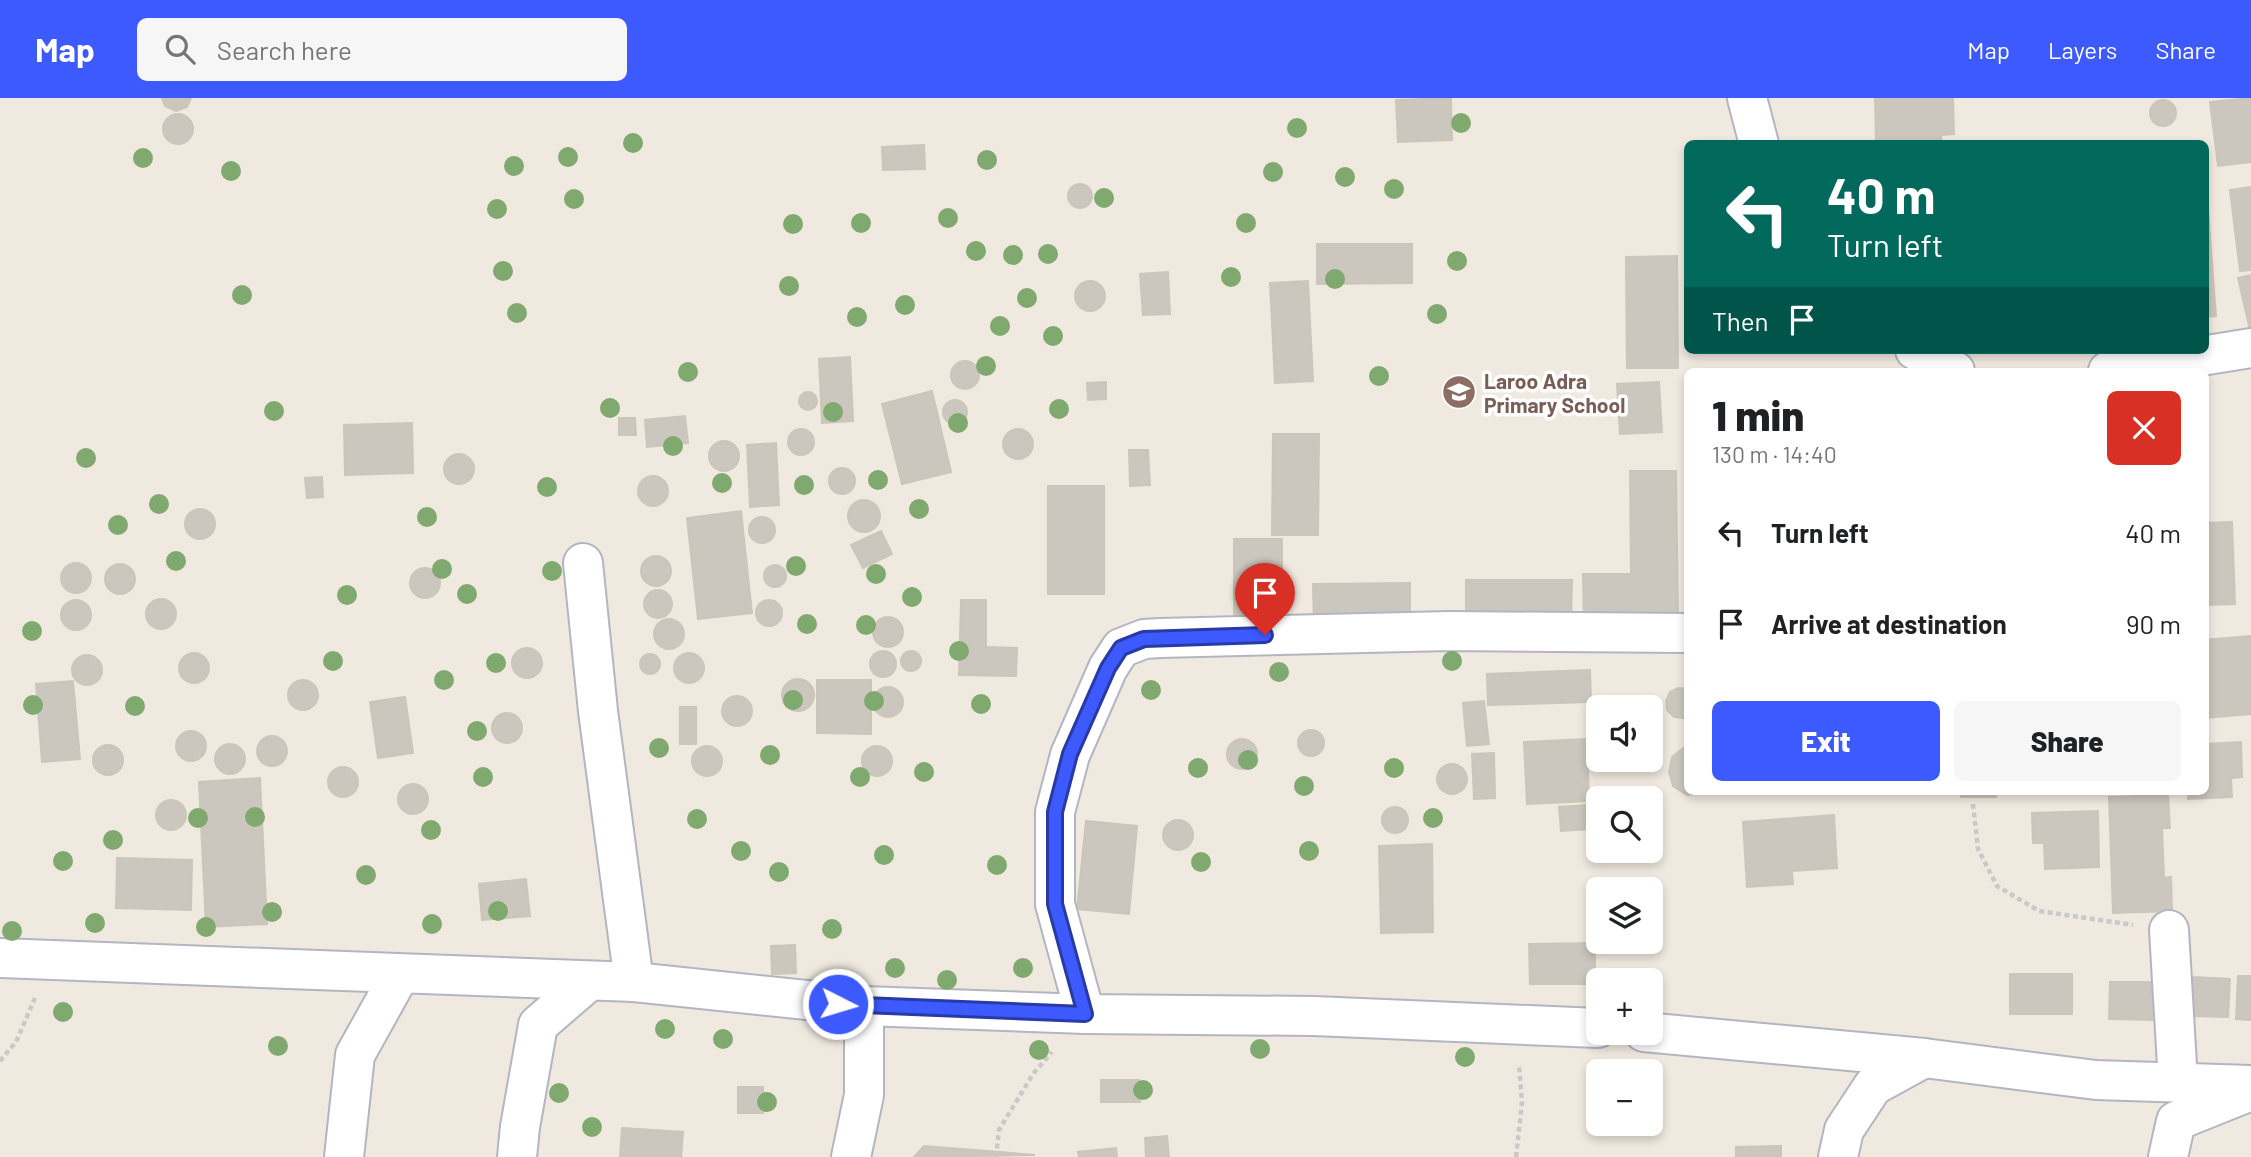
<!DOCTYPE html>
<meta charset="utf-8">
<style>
body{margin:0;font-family:Barlow,sans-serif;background:#f6f6f6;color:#202124;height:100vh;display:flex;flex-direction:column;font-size:26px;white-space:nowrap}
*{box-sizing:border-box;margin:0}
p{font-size:23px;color:#757577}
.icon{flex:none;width:38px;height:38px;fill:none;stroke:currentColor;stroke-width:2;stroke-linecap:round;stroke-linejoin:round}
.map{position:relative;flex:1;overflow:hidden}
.sheet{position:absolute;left:1684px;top:270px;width:525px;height:427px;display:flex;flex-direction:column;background:#fff;border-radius:10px;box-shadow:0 4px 10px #0003}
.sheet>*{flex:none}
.banner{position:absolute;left:1684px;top:42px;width:525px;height:214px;border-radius:10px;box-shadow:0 4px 10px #0003;background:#00695c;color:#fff;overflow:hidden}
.controls{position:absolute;left:1586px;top:597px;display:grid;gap:14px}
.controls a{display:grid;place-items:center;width:77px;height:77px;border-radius:10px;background:#fff;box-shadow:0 4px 10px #0003;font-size:35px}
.pin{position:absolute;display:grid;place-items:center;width:60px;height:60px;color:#fff;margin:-72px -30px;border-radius:50% 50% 50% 0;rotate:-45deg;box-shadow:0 0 7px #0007}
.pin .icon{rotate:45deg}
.me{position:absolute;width:77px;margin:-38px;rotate:95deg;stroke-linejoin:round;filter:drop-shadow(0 0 5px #0008)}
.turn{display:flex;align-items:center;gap:24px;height:147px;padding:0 28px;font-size:32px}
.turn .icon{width:91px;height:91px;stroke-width:2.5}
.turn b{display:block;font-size:49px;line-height:60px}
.then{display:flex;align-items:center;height:66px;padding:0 28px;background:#0003;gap:14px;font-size:26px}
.round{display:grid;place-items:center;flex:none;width:74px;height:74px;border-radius:10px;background:#f6f6f6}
.overview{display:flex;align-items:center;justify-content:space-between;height:119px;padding:0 28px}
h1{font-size:42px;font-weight:800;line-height:52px}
.button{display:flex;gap:14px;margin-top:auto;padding:14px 28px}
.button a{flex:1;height:80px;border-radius:10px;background:#3d5aff;color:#fff;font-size:28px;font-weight:800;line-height:80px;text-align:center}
.button a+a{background:#f6f6f6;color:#202124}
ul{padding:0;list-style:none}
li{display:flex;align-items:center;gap:21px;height:91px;padding:0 28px}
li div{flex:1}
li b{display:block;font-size:26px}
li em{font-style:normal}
header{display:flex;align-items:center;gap:42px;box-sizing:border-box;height:98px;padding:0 35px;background:#3d5aff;color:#fff}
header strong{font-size:33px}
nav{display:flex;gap:38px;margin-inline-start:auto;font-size:24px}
.search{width:490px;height:63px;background:#f6f6f6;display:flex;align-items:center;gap:18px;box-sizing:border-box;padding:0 24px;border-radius:10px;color:#757577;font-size:26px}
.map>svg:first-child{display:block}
.building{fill:#cbc7be;stroke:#ccc6b8;stroke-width:2}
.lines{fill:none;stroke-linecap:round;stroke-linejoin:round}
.minor-casing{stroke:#b3b5c2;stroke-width:42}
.path{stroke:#c9c9c9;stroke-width:4.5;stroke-dasharray:5 3.5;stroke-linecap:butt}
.minor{stroke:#fff;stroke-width:38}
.tree{fill:#80a96f}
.route-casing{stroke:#283aa6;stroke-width:18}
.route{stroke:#3d5aff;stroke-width:12}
.labels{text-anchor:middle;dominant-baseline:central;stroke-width:7;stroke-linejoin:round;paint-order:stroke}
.education-label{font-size:21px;font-weight:bold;fill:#785e54;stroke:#fff;text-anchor:start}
</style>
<header>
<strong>Map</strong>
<div class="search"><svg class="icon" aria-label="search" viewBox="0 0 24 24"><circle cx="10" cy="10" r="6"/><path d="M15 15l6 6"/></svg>Search here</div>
<nav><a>Map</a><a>Layers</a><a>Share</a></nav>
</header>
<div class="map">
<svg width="2251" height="1059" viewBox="0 0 2251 1059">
<rect width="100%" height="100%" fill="#f0e9df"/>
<g class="building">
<polygon points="162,0 191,0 187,9 176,13 165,8"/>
<polygon points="1451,0 1452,42 1398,44 1396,2"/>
<polygon points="1875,0 1953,0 1954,36 1941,37 1942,46 1876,46"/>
<polygon points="2251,0 2251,64 2218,68 2210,4"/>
<circle cx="2163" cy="15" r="13"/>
<circle cx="178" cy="31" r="15"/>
<polygon points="924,47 925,71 883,72 882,49"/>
<circle cx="1080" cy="98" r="12"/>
<polygon points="2251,89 2251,172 2240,173 2230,92"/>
<polygon points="2205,111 2208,111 2216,218 2205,219"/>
<polygon points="1317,146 1412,146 1412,185 1317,186"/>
<polygon points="1677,158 1678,270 1627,270 1626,159"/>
<polygon points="1168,174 1170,216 1143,217 1140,176"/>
<polygon points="2251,177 2251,232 2250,232 2238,180"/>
<circle cx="1090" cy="198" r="15"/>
<polygon points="1308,183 1313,283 1275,285 1270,185"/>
<polygon points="850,259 853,323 822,325 819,261"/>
<circle cx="965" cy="277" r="14"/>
<polygon points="1106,284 1106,301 1088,302 1087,285"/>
<polygon points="1659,284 1662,334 1620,336 1617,286"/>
<polygon points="932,293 951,374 902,386 882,306"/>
<circle cx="808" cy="303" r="9"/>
<circle cx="955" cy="314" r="12"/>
<polygon points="685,318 688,345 647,349 645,322"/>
<polygon points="619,320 635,320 636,337 619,337"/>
<polygon points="412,325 413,375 345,377 344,327"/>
<circle cx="1018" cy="346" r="15"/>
<circle cx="801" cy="344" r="13"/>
<polygon points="1273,336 1319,336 1318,437 1272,437"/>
<circle cx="724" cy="358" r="15"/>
<polygon points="776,345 779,407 750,409 747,347"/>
<polygon points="1129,352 1148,352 1150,387 1130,388"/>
<circle cx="459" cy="371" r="15"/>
<circle cx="842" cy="383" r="13"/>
<polygon points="1630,373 1676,373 1678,526 1584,527 1583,476 1631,476"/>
<circle cx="653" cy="393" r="15"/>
<polygon points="322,379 323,399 307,400 305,380"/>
<rect x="1048" y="388" width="56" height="108"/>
<circle cx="864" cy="418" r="16"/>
<circle cx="200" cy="426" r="15"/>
<polygon points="741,413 752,515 698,521 687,420"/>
<circle cx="762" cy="432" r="13"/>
<polygon points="2232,424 2235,506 2205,507 2205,425"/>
<polygon points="881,433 892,456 863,470 851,447"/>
<rect x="1234" y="441" width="48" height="93"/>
<circle cx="656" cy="473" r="15"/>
<circle cx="76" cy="480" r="15"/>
<circle cx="120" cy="481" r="15"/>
<circle cx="775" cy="478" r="11"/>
<circle cx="425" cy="485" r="15"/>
<polygon points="1466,482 1572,482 1571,525 1466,525"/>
<polygon points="1410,485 1410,531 1314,532 1313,486"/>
<circle cx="658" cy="506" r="14"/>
<circle cx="161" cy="516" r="15"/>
<circle cx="769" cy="515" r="13"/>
<polygon points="961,502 986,502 986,549 1017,550 1016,578 959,577"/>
<circle cx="76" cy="517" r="15"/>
<circle cx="888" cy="534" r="15"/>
<circle cx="669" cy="536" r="15"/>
<polygon points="2251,538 2251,616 2206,620 2205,542"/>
<circle cx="527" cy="565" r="15"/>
<circle cx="883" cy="566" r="13"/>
<circle cx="911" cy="563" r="10"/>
<circle cx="194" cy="570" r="15"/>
<circle cx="689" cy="570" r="15"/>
<circle cx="650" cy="566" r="10"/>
<circle cx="87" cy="572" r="15"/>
<polygon points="1590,572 1591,604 1488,607 1487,576"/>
<circle cx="798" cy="597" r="16"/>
<circle cx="303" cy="597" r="15"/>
<polygon points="817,582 871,582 871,636 817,635"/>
<polygon points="73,583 80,661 42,664 36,586"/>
<circle cx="888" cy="604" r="15"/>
<polygon points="1678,590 1687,591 1687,618 1684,620 1674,619 1667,612 1666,603 1670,594"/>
<circle cx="737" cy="613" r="15"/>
<polygon points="405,599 413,655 378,660 370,604"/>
<polygon points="1484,603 1489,646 1467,648 1463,605"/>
<rect x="680" y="609" width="16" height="37"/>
<circle cx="507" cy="630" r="15"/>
<circle cx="1311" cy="645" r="13"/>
<circle cx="191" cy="648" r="15"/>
<circle cx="272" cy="653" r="15"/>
<circle cx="1242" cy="656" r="15"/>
<polygon points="1587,641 1589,703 1527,706 1524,644"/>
<polygon points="2241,644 2242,679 2231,680 2232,699 2188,701 2188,693 2205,693 2205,646"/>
<circle cx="230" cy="661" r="15"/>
<polygon points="1687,647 1687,693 1708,694 1687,697 1673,688 1669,674 1672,659"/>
<circle cx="108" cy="662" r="15"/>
<circle cx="707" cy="663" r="15"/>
<circle cx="877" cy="663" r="15"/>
<polygon points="1494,655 1495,700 1474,701 1472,656"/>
<circle cx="1452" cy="681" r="15"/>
<circle cx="343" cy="684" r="15"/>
<polygon points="260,680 267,826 206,829 199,684"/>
<circle cx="413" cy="701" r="15"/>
<polygon points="1961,693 1995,693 1996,699 1961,699"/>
<polygon points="2168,697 2170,730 2162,730 2164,780 2171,779 2172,813 2113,815 2109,699"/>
<circle cx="171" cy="717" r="15"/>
<polygon points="1588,707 1590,731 1561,733 1559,709"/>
<circle cx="1395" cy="722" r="13"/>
<polygon points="2098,713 2099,769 2045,771 2044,745 2033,745 2032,715"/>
<polygon points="1834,717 1837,770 1792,773 1793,786 1747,789 1743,724"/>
<circle cx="1178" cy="737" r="15"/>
<polygon points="1086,723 1137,728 1129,816 1077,811"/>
<polygon points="1432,746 1433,834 1381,835 1379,748"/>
<polygon points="117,760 192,762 191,812 116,810"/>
<polygon points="526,781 530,818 482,822 479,786"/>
<polygon points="1595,845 1595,886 1530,886 1529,846"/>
<polygon points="795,847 796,875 772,876 771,848"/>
<rect x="2010" y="876" width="62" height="40"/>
<polygon points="2238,878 2251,878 2251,922 2236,921"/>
<polygon points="2193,879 2230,881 2228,919 2191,918"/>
<polygon points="2110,884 2156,884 2155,922 2109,921"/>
<polygon points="1101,982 1139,982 1140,1004 1101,1004"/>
<rect x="738" y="989" width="25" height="26"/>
<polygon points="622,1030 683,1034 681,1059 620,1059"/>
<polygon points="1167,1038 1169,1059 1146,1059 1145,1040"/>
<polygon points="924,1048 1035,1057 914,1059"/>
<polygon points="1781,1048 1781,1059 1736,1059 1736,1049"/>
<polygon points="1116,1050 1117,1059 1079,1059 1078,1054"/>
</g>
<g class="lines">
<g class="minor-casing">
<g id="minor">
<polyline points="1747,0 1759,46"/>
<polyline points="1915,252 1955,273"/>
<polyline points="2108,273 2251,250"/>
<polyline points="583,465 598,613 634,884"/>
<polyline points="2169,832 2178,984"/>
<polyline points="0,860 634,884 864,908 1085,916 1314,918 1598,930"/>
<polyline points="1085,916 1055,806 1055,714 1070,657 1108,570 1121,550 1144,541 1160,540 1450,533 1687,535"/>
<polyline points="1644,934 1924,960 2096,982 2251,987"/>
<polyline points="344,1059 355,957 400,876"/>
<polyline points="517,1059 520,1029 538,927 589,883"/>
<polyline points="851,1059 864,997 864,908"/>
<polyline points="1838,1059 1844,1032 1873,988 1924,960"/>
<polyline points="2168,1059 2176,1023 2251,993"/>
</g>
</g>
<g class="path">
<polyline points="1973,706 1978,751 1997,788 2039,813 2133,827"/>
<polyline points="0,963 16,944 35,900"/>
<polyline points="996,1059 999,1032 1033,976 1052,954"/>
<polyline points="1516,1059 1522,1005 1519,968 1521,967"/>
</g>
<use href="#minor" class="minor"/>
</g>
<g class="tree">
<circle cx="1461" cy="25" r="10"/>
<circle cx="1297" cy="30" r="10"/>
<circle cx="633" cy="45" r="10"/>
<circle cx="568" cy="59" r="10"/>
<circle cx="143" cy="60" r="10"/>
<circle cx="987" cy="62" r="10"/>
<circle cx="514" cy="68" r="10"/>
<circle cx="231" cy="73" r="10"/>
<circle cx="1273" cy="74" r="10"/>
<circle cx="1345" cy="79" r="10"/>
<circle cx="1394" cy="91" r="10"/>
<circle cx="1104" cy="100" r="10"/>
<circle cx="574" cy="101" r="10"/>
<circle cx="497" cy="111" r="10"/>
<circle cx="948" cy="120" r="10"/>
<circle cx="861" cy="125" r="10"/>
<circle cx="1246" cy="125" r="10"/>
<circle cx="793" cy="126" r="10"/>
<circle cx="976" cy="153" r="10"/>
<circle cx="1048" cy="156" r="10"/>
<circle cx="1013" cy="157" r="10"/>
<circle cx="1457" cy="163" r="10"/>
<circle cx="503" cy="173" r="10"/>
<circle cx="1231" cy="179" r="10"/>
<circle cx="1335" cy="181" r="10"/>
<circle cx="789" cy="188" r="10"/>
<circle cx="242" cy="197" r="10"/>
<circle cx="1027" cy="200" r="10"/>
<circle cx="905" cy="207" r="10"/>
<circle cx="517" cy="215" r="10"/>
<circle cx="1437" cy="216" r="10"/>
<circle cx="857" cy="219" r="10"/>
<circle cx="1000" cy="228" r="10"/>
<circle cx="1053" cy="238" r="10"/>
<circle cx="986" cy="268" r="10"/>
<circle cx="688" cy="274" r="10"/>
<circle cx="1379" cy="278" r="10"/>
<circle cx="610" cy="310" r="10"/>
<circle cx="1059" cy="311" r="10"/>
<circle cx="274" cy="313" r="10"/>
<circle cx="833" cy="314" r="10"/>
<circle cx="958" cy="325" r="10"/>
<circle cx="673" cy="348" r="10"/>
<circle cx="86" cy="360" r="10"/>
<circle cx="878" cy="382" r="10"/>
<circle cx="722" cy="385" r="10"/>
<circle cx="804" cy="387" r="10"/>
<circle cx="547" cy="389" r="10"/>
<circle cx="159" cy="406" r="10"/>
<circle cx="919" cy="411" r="10"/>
<circle cx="427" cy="419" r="10"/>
<circle cx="118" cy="427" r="10"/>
<circle cx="176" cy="463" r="10"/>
<circle cx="796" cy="468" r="10"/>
<circle cx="442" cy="471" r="10"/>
<circle cx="552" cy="473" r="10"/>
<circle cx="876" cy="476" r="10"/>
<circle cx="467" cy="496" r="10"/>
<circle cx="347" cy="497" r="10"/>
<circle cx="912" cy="499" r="10"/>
<circle cx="807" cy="526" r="10"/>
<circle cx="866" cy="527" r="10"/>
<circle cx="32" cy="533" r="10"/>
<circle cx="959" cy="553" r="10"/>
<circle cx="333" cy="563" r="10"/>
<circle cx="1452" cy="563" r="10"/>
<circle cx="496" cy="565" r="10"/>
<circle cx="1279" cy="574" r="10"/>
<circle cx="444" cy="582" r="10"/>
<circle cx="1151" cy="592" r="10"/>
<circle cx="793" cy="602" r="10"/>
<circle cx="874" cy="603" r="10"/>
<circle cx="981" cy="606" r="10"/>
<circle cx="33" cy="607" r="10"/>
<circle cx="135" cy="608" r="10"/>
<circle cx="477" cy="633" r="10"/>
<circle cx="659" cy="650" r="10"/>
<circle cx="770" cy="657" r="10"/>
<circle cx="1248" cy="662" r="10"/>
<circle cx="1198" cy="670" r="10"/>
<circle cx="1394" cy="670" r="10"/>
<circle cx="924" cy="674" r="10"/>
<circle cx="483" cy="679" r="10"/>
<circle cx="860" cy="679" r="10"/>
<circle cx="1304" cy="688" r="10"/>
<circle cx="255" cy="719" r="10"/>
<circle cx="198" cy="720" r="10"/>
<circle cx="1433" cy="720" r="10"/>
<circle cx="697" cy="721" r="10"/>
<circle cx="431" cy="732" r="10"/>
<circle cx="113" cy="742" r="10"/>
<circle cx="741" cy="753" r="10"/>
<circle cx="1309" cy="753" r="10"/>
<circle cx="884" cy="757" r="10"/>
<circle cx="63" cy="763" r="10"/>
<circle cx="1201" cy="764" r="10"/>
<circle cx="997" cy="767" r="10"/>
<circle cx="779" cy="774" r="10"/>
<circle cx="366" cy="777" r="10"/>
<circle cx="498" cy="813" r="10"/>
<circle cx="272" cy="814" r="10"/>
<circle cx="95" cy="825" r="10"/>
<circle cx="432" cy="826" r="10"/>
<circle cx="206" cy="829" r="10"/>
<circle cx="832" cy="831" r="10"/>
<circle cx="12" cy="833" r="10"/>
<circle cx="895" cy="870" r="10"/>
<circle cx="1023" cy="870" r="10"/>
<circle cx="947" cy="882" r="10"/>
<circle cx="63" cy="914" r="10"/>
<circle cx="665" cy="931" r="10"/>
<circle cx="723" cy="941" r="10"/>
<circle cx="278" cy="948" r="10"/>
<circle cx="1260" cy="951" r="10"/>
<circle cx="1039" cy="952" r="10"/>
<circle cx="1465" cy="959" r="10"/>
<circle cx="1143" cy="992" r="10"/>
<circle cx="559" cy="995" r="10"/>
<circle cx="767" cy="1004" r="10"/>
<circle cx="592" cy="1029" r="10"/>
</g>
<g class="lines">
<g class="route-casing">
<polyline id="route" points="838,906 1085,916 1055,806 1055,714 1070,656 1108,570 1121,550 1144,541 1265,537"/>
</g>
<use href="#route" class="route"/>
</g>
<defs>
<g id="school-disc" transform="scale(1.75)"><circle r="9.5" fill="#8d6e63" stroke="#fff"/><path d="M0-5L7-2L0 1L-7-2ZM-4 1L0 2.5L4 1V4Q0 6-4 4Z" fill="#fff"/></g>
</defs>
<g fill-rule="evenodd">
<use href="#school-disc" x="1459" y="294"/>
</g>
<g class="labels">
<g class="education-label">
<text x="1484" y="282">Laroo Adra<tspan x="1484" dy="24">Primary School</tspan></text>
</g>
</g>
</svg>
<div class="controls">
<a><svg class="icon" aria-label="sound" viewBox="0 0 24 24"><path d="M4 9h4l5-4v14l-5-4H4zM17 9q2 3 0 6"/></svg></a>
<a><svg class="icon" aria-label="search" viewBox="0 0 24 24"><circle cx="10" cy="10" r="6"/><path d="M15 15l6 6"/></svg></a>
<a><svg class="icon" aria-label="layers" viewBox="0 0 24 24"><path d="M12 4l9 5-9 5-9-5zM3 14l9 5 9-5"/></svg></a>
<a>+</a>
<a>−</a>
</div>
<div class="pin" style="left:1265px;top:537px;background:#d93025"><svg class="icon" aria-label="arrive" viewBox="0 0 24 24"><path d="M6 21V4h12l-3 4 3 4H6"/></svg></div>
<svg class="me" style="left:838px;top:906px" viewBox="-20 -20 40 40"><circle r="17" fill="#3d5aff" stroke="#fff" stroke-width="3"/><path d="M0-11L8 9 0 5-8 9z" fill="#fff"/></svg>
<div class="banner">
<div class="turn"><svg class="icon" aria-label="left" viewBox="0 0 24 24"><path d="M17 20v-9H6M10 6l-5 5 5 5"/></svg><div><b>40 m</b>Turn left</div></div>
<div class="then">Then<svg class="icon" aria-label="arrive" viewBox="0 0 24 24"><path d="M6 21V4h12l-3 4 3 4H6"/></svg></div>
</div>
<section class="sheet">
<div class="overview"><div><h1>1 min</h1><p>130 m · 14:40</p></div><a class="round" style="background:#d93025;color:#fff"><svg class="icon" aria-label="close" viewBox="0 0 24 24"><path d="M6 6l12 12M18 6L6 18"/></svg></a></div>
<ul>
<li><svg class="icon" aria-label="left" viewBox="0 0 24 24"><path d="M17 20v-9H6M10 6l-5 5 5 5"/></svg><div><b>Turn left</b></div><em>40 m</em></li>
<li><svg class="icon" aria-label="arrive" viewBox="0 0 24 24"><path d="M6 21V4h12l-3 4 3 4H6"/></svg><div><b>Arrive at destination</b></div><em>90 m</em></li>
</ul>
<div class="button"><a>Exit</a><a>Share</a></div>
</section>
</div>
